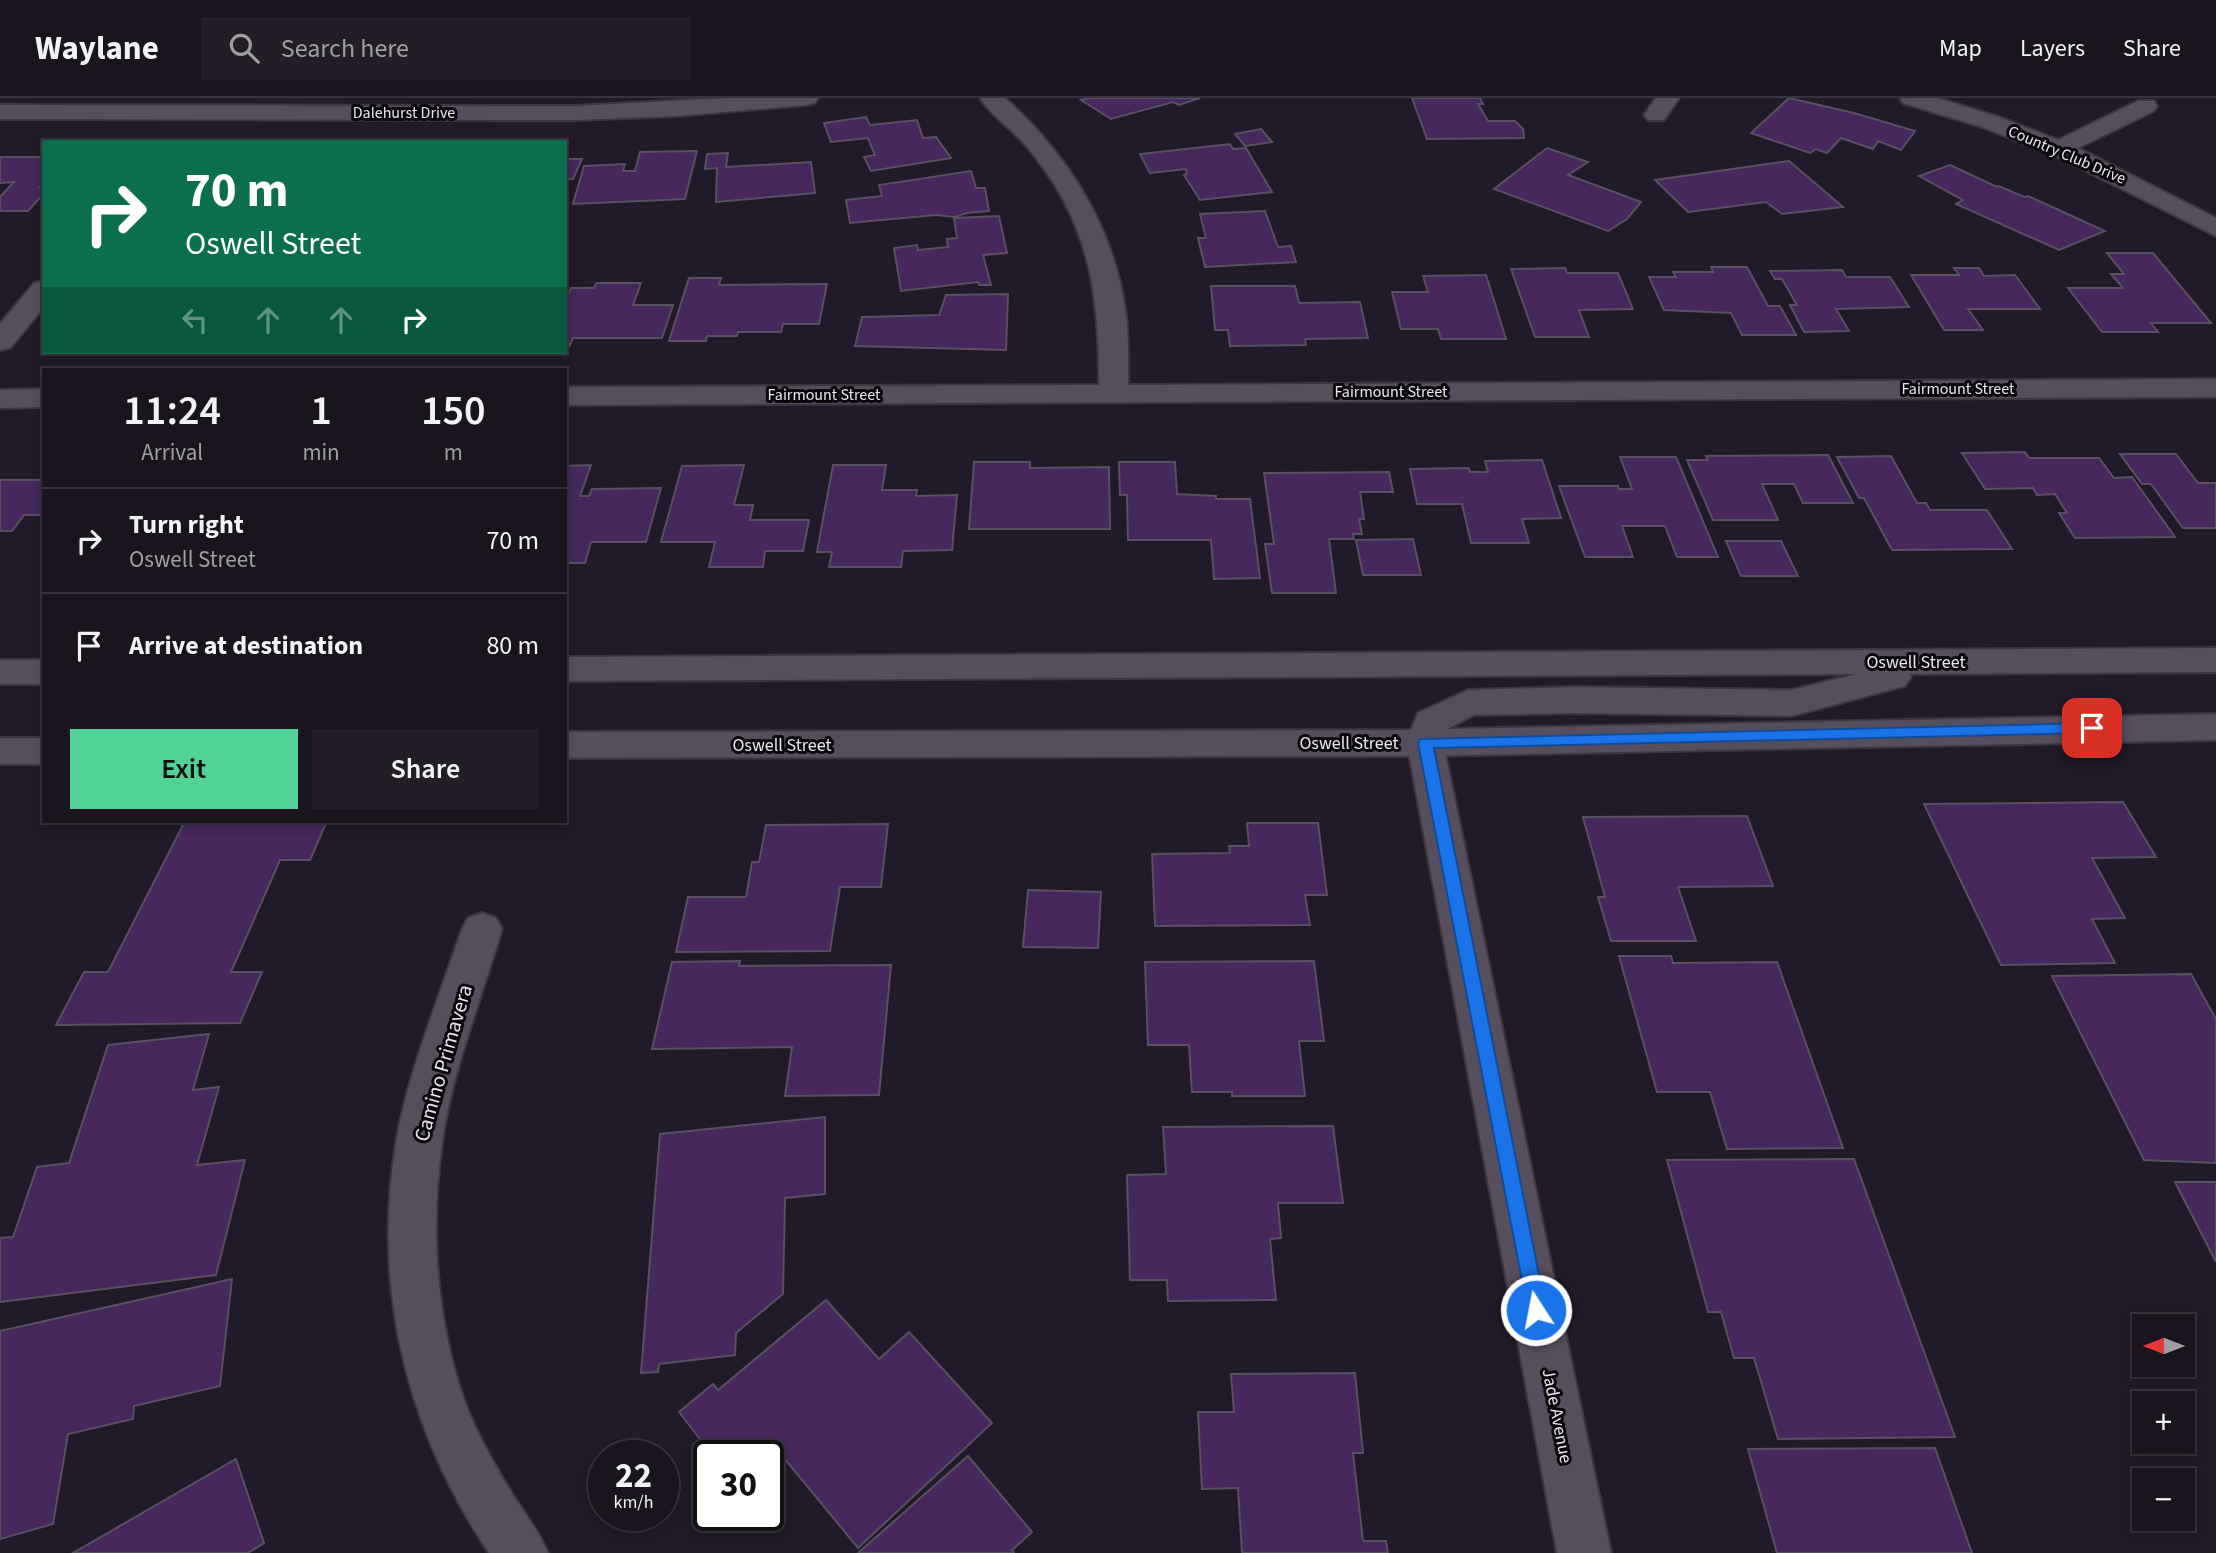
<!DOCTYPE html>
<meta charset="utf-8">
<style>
body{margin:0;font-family:"Source Sans 3",sans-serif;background:#221d27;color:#f1f3f6;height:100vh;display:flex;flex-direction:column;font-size:26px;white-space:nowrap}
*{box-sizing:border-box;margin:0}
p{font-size:23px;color:#9f9ea4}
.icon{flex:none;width:38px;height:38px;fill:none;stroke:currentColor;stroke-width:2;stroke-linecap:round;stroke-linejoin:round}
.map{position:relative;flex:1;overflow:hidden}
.drawer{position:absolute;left:42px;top:270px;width:525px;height:455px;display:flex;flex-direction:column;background:#19141e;border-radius:0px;box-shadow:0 4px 10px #0003,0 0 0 2px #37333c}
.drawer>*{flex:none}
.guide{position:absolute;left:42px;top:42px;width:525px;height:214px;border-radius:0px;box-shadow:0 4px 10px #0003,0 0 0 2px #37333c;background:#0b6e4f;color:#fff;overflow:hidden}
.needle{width:46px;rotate:270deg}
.fabs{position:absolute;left:2132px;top:1216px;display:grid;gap:14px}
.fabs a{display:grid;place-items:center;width:63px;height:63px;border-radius:0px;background:#19141e;box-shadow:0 4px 10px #0003,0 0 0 2px #37333c;font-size:35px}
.speed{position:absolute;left:588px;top:1342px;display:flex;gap:14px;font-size:35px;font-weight:700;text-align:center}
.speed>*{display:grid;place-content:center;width:91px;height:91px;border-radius:50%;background:#19141e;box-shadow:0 4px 10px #0003,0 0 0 2px #37333c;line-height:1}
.speed small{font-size:18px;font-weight:400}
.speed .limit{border:4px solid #111;border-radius:10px;background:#fff;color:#111}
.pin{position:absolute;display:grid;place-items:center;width:60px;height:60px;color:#fff;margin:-30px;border-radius:14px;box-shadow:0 4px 10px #0006}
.me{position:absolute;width:77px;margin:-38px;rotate:349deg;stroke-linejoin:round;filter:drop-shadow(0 0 5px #0008)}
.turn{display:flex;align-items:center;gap:24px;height:147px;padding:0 28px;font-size:32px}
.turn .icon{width:91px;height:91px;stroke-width:2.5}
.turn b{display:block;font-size:49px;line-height:60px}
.lanes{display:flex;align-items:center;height:66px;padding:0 28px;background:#0003;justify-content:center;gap:35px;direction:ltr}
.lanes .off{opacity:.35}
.eta{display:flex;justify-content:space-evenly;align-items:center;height:119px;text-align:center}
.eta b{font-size:42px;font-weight:600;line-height:49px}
.action{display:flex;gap:14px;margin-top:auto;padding:14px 28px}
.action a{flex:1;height:80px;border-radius:0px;background:#51d397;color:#111;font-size:28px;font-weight:600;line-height:80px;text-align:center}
.action a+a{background:#221d27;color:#f1f3f6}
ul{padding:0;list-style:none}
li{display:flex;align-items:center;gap:21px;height:105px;padding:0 28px;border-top:2px solid #37333c}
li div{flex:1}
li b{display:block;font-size:26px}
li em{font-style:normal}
header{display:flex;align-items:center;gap:42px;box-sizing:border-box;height:98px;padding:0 35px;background:#19141e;border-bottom:2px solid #37333c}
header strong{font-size:33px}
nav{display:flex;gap:38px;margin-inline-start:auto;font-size:24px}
.search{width:490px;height:63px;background:#221d27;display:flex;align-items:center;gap:18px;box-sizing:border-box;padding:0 24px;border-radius:0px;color:#9f9ea4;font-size:26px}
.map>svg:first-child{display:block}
.building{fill:#46275e;stroke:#58505f;stroke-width:2}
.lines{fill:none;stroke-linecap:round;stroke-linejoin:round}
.minor-casing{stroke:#3c3641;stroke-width:4}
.secondary-casing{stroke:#3c3641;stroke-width:4}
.minor{fill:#564e5d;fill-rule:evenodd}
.secondary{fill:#564e5d;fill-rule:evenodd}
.route{fill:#1a73e8;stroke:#114b97;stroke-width:2}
.labels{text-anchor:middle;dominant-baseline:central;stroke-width:6;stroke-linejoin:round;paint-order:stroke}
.far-street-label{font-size:16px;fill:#eae5ef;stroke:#09070c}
.street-label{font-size:18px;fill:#eae5ef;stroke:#09070c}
.near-street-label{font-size:21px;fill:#eae5ef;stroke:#09070c}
</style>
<header>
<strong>Waylane</strong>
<div class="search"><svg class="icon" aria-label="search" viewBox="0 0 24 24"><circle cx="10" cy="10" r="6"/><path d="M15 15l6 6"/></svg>Search here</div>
<nav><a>Map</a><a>Layers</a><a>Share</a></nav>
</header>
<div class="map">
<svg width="2216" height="1455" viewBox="0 0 2216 1455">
<rect width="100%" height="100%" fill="#211a28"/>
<g class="building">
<polygon points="1089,0 1200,0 1179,7 1173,4 1111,21 1081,2"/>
<polygon points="1412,0 1480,0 1483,6 1478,6 1488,23 1515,23 1523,31 1524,40 1427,41"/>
<polygon points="1789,0 1854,15 1915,33 1901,52 1878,43 1873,51 1841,40 1827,55 1816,51 1810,55 1751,35"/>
<polygon points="866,19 870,27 917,22 923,40 936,39 951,60 871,73 864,59 875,57 868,40 831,44 824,25"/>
<polygon points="1261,31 1272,44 1245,48 1235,36"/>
<polygon points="1230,46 1233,51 1246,50 1272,94 1200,102 1184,77 1187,76 1186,71 1150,75 1140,56"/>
<polygon points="1547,50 1588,64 1568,77 1641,104 1627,121 1608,133 1494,91"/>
<polygon points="697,53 685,101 573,106 584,68 625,66 623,73 635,73 640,54"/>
<polygon points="728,55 726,69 811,64 815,95 716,104 717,70 705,71 707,56"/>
<polygon points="0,59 44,59 44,84 40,89 44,89 44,95 28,113 0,113 0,99 14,84 0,85"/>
<polygon points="565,61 582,61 573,81 565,81"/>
<polygon points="1789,63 1843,109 1782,116 1766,104 1688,114 1655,82"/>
<polygon points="1950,67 1997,89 1999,88 2024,99 2028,98 2105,133 2059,152 1956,106 1963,102 1919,78"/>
<polygon points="971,73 976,90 985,90 989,113 967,115 954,119 936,117 850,125 846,102 882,98 879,87"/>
<polygon points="1265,113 1278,149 1291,148 1296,164 1205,169 1198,140 1206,140 1200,116"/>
<polygon points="999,118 1007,155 983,157 991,187 979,187 978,184 901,193 894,150 917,147 918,152 948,149 947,141 957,140 954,120"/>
<polygon points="2107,155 2153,155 2211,225 2151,225 2158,234 2102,234 2068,190 2123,190 2111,176 2124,176"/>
<polygon points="1711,169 1747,169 1768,208 1780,208 1796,237 1742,237 1731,215 1664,212 1649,179 1676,179 1673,174 1713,174"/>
<polygon points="1565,170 1567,175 1618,175 1633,211 1579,212 1589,239 1535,239 1511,171"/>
<polygon points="1954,170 1979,170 1984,178 2015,177 2040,211 1968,211 1983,232 1944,232 1911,177 1959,177"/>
<polygon points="1842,172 1846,179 1890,179 1909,209 1836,211 1849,233 1804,234 1790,207 1797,207 1782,181 1775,181 1770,173"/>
<polygon points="1486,177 1506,241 1441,241 1438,231 1401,231 1392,194 1428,194 1423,178"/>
<polygon points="689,180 721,180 719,187 827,186 819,226 783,226 781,234 738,234 737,238 707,238 706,243 669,243"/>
<polygon points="596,185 641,185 633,207 673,207 662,240 573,240 569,249 565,249 565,204 571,190 594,190"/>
<polygon points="1211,188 1295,188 1299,205 1360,204 1368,240 1305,241 1306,247 1230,248 1228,232 1215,232"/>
<polygon points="1008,196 1006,252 855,248 862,219 939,217 946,197"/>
<polygon points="2025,354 2029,360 2099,360 2114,380 2132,379 2175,439 2075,440 2059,415 2067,415 2055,396 2037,397 2033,390 1985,391 1962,355"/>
<polygon points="2120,356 2176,356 2198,385 2216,385 2216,430 2183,430 2151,386 2142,386"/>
<polygon points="1828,357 1853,405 1803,405 1794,386 1762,386 1778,422 1713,422 1687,362 1708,362 1706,358"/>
<polygon points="1891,358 1917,405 1926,405 1930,412 1987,412 2012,451 1892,452 1864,400 1859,400 1837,359"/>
<polygon points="1620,359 1676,359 1718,459 1677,459 1665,428 1622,428 1633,459 1585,459 1559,388 1618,388 1619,391 1632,391"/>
<polygon points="1542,362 1561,420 1522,421 1529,445 1471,445 1462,406 1417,406 1410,371 1469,370 1470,374 1488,374 1485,363"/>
<polygon points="974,364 1030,364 1030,370 1109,369 1110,431 969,431"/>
<polygon points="1119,364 1175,364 1177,396 1216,398 1216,401 1250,401 1260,480 1214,481 1211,442 1128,442 1127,397 1120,397"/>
<polygon points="591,367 580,398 589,398 592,391 661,390 646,444 591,444 585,465 565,465 565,368"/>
<polygon points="744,367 734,407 753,407 750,422 809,422 803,453 765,453 763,469 709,469 715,444 661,444 682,368"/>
<polygon points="833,367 886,367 882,392 917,392 916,398 957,397 952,452 903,453 901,469 829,469 832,454 817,454"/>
<polygon points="1389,374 1393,394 1360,394 1364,421 1359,421 1362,436 1353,436 1354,441 1329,441 1336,495 1272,495 1265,446 1274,446 1264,375"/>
<polygon points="0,382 44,382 44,417 24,417 12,433 0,433"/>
<polygon points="1413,441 1421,477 1363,477 1356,442"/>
<polygon points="1726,443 1781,443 1798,478 1741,478"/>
<polygon points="2123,704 2156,759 2092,760 2125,820 2092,821 2115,865 2001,867 1924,706"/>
<polygon points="1747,718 1773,788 1678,789 1696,843 1611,843 1598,799 1605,799 1583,719"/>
<polygon points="185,723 327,723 310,762 280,762 231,874 262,874 240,925 56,927 84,874 108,874"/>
<polygon points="1247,725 1318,725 1327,797 1305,797 1310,827 1155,828 1152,756 1230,755 1229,748 1249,748"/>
<polygon points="888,726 881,789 840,789 830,853 676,854 688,799 746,799 752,764 759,764 766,727"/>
<polygon points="1028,792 1101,794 1098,850 1023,849"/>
<polygon points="1619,858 1671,858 1673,865 1777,864 1843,1050 1727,1051 1710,994 1657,994"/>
<polygon points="740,863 739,868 891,867 879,997 785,998 792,949 652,951 672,864"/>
<polygon points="1314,863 1324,943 1299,943 1305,998 1232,998 1232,994 1192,994 1189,947 1148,947 1145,864"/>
<polygon points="2191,876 2216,921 2216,1065 2144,1062 2052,878"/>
<polygon points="209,936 193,992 219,989 197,1067 245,1062 216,1177 0,1204 0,1140 13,1139 37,1069 69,1065 108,947"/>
<polygon points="825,1019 825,1096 785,1100 783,1196 736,1235 735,1257 659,1266 658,1274 641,1275 660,1036"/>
<polygon points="1333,1028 1343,1105 1278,1105 1281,1140 1270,1141 1276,1202 1168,1203 1167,1182 1130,1182 1127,1077 1166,1076 1163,1029"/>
<polygon points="1854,1061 1955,1339 1778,1341 1754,1260 1734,1260 1721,1214 1708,1214 1667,1062"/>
<polygon points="2175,1084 2216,1084 2216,1164"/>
<polygon points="232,1181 220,1288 134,1308 133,1321 68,1336 53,1426 0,1441 0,1233"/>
<polygon points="826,1202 879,1261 909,1234 992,1325 858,1450 775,1349 765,1358 713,1358 679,1314 713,1286 718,1292"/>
<polygon points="1355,1275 1363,1355 1353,1355 1363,1443 1386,1443 1388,1455 1242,1455 1238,1390 1202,1391 1198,1314 1234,1314 1231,1276"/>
<polygon points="1935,1350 1972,1455 1777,1455 1748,1351"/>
<polygon points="968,1358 1032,1434 1012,1452 1014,1455 858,1455"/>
<polygon points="236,1361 264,1445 248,1455 73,1455"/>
</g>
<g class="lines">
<g class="minor-casing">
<g id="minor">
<polygon points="725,0 818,0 815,5 807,7 676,18 576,22 0,21 0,7 576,8"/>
<path d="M 980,0 L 1005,0 C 1067,56 1113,127 1125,211 C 1129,236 1128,261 1128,287 L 2216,281 L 2216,299 L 565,307 L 565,289 L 1099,287 C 1099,193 1090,125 1028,50 C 1014,32 992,19 980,0 Z"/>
<polygon points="1656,0 1679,0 1664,22 1648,22 1644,17"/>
<polygon points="1900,0 1937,0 1999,19 2058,42 2138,3 2154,3 2157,8 2154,13 2078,50 2216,120 2216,138 2060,60 1982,29 1903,5"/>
<polygon points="44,183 44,209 10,250 0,252 0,226 34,185"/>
<polygon points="44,291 44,309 0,310 0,292"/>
<polygon points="1425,632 1438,636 1443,645 1611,1455 1557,1455 1407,645 1412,636"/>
<path d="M 482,815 L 496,820 L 502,831 C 482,899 451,976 442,1045 C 430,1131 436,1220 464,1302 C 474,1330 494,1366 510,1392 C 523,1414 538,1431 548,1455 L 489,1455 C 407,1332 372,1191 396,1045 C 408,974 439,900 462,831 L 468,820 Z"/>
</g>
</g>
<g class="secondary-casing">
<g id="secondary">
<polygon points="2216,550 2216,574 1909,576 1911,579 1905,588 1791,618 1572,615 1474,617 1447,631 2216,616 2216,642 1425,658 565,660 565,634 1411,632 1418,615 1468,592 1572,589 1791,592 1857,576 565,583 565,559"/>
<rect x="0" y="562" width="44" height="24"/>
<rect x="0" y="640" width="44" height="26"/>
</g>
</g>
<use href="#minor" class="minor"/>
<use href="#secondary" class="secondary"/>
</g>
<polygon class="route" points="2092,625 2100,630 2092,635 1434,650 1546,1212 1543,1219 1536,1222 1529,1219 1418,645 1420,641"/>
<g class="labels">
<g class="far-street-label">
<text x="404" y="15">Dalehurst Drive</text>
<text transform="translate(2067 57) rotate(23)">Country Club Drive</text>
<text x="1958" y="291">Fairmount Street</text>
<text x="1391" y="294">Fairmount Street</text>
<text x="824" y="297">Fairmount Street</text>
</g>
<g class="street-label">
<text x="1916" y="564">Oswell Street</text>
<text x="1349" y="645">Oswell Street</text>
<text x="782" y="647">Oswell Street</text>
<text transform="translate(1557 1318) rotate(79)">Jade Avenue</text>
</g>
<g class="near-street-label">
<text transform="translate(443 965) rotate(-74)">Camino Primavera</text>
</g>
</g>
</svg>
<div class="fabs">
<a><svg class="needle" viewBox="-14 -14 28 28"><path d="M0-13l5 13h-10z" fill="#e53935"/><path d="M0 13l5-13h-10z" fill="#9f9ea4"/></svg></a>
<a>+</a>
<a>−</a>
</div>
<div class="speed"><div>22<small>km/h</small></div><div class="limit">30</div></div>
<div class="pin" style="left:2092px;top:630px;background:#d93025"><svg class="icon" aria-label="arrive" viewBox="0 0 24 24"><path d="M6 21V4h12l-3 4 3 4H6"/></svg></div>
<svg class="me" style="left:1536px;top:1212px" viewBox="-20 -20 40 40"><circle r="17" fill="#1a73e8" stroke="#fff" stroke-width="3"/><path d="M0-11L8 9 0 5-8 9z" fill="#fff"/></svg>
<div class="guide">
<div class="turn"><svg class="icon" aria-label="right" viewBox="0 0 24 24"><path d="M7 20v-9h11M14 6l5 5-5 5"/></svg><div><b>70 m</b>Oswell Street</div></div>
<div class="lanes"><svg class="icon off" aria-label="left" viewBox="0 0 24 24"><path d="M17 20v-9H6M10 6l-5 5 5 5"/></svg><svg class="icon off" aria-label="ahead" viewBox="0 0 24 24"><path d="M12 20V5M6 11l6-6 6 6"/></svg><svg class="icon off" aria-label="ahead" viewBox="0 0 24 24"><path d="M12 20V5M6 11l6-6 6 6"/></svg><svg class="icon" aria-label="right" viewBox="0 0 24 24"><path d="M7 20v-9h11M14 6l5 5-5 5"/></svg></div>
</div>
<section class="drawer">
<div class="eta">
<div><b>11:24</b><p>Arrival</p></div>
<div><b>1</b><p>min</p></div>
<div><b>150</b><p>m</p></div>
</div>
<ul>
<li><svg class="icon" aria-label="right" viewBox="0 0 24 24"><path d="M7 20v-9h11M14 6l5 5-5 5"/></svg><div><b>Turn right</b><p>Oswell Street</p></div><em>70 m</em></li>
<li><svg class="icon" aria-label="arrive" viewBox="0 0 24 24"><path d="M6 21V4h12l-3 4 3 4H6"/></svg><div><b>Arrive at destination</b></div><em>80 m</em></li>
</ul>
<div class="action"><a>Exit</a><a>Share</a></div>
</section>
</div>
